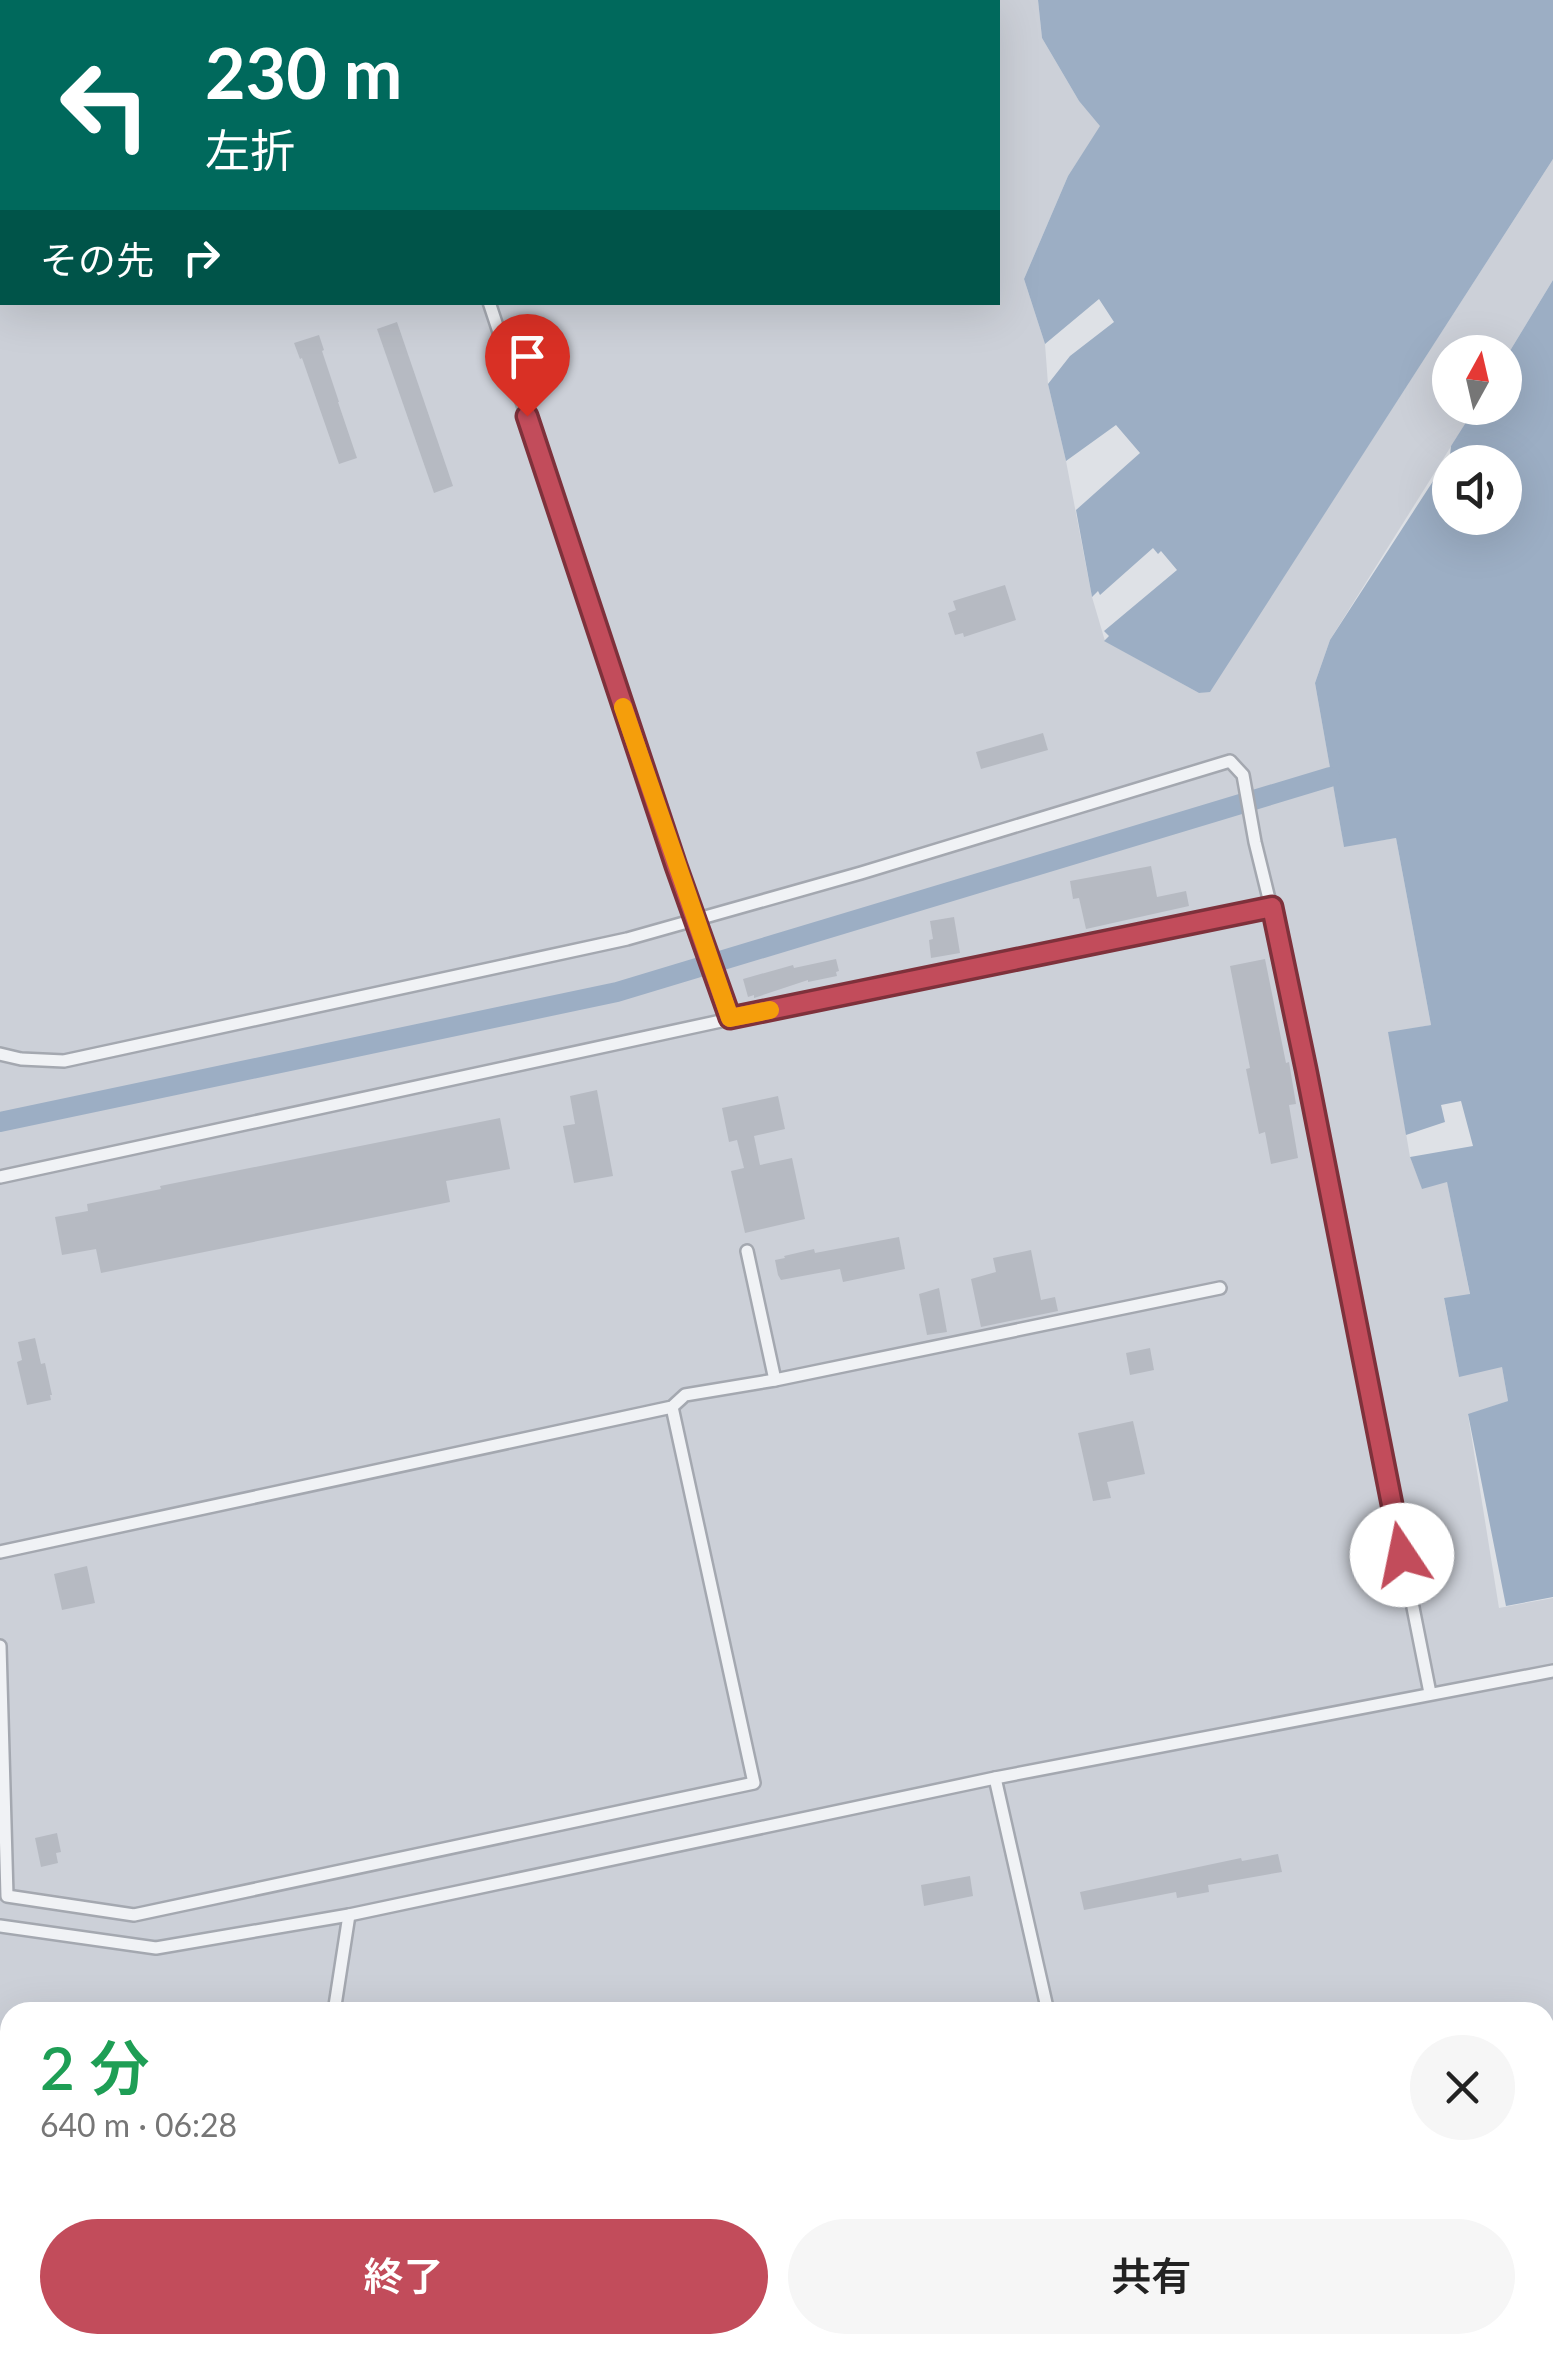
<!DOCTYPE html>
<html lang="ja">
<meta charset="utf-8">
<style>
body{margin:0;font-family:Lato,"Noto Sans JP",sans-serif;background:#f6f6f6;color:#222;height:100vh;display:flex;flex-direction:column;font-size:38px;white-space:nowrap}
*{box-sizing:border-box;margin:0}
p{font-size:32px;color:#767676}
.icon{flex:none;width:55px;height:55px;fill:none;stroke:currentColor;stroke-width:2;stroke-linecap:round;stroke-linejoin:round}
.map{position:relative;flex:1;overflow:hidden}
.sheet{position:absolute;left:0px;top:2002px;width:1555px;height:352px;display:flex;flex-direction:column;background:#fff;border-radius:30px 30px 0 0;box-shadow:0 10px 40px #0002}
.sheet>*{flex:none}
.guide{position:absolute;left:0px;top:0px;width:1000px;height:305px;box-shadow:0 10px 40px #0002;background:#00695c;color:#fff;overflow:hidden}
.needle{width:65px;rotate:8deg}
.tools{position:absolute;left:1432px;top:335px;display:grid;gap:20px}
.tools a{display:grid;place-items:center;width:90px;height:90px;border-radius:50%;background:#fff;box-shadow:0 10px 40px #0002;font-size:50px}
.pin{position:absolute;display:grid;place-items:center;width:85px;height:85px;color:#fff;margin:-102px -42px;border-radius:50% 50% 50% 0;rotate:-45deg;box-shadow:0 0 10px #0007}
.pin .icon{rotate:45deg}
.me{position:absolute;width:110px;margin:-55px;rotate:349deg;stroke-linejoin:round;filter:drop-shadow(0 0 8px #0008)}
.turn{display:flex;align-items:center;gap:35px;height:210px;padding:0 40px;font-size:45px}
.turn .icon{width:130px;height:130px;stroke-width:2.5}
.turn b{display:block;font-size:70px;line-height:85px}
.then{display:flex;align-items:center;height:95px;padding:0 40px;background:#0003;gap:20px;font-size:38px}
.round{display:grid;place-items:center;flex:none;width:105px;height:105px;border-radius:52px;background:#f6f6f6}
.overview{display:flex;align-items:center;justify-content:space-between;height:170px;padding:0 40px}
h1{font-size:60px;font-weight:600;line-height:75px;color:#1e9e55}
.action{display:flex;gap:20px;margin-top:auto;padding:20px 40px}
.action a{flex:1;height:115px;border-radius:60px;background:#c24c5b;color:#fff;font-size:40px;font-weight:600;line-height:115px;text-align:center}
.action a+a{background:#f6f6f6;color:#222}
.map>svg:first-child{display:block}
.built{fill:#ccd0d8;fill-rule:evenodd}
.water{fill:#9caec4;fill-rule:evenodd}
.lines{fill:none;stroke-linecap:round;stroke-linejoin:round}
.canal{stroke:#9caec4;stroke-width:20}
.building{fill:#b6bac2}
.service-casing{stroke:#a4a8b0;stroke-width:16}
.service{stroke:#f0f2f5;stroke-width:11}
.route-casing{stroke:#7e313b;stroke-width:25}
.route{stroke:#c24c5b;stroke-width:18}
.slow{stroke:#f59e0b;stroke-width:18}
</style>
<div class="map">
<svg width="1553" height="2354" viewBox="0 0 1553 2354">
<rect width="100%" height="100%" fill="#dee1e6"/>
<path class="built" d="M 0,0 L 1038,0 L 1042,38 L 1079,101 L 1101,126 L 1068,176 L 1024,279 L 1045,344 L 1048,384 L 1066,461 L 1092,597 L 1105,641 L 1199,693 L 1210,691 L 1553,159 L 1553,280 L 1505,359 L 1505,352 L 1450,352 L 1450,408 L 1475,408 L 1330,640 L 1315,683 L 1344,846 L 1396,838 L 1431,1025 L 1389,1033 L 1410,1157 L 1422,1188 L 1447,1181 L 1470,1295 L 1444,1299 L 1459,1376 L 1502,1366 L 1508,1401 L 1468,1415 L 1499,1608 L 1553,1598 L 1553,2354 L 0,2354 ZM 2,2 L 998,2 L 998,302 L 2,302 ZM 10,2012 L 1545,2012 L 1545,2345 L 10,2345 Z"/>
<g class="water">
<polygon points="1038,0 1553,0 1553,159 1210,692 1199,693 1104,641 1109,636 1104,631 1177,570 1161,551 1158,554 1153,548 1100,595 1098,591 1092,597 1076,510 1140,453 1116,425 1066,461 1048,384 1070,356 1114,322 1099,299 1045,344 1024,279 1068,176 1100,126 1079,101 1042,38"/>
<path d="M 1553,280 L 1553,1597 L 1506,1606 L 1468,1414 L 1508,1401 L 1502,1367 L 1459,1377 L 1444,1298 L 1470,1294 L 1447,1182 L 1422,1189 L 1410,1157 L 1473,1146 L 1461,1101 L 1441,1105 L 1445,1122 L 1406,1135 L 1388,1032 L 1431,1025 L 1396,838 L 1344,847 L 1315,683 L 1330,640 L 1450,455 L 1451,446 L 1475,408 L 1505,408 L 1505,359 ZM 1450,462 L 1505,462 L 1505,518 L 1450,518 Z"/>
</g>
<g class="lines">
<polyline class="canal" points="0,1122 617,992 1330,777"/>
</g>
<g class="building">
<polygon points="397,322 453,486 434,493 377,329"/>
<polygon points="319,335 324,350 322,351 339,402 338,402 357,458 339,464 302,358 300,359 294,343"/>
<polygon points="1005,585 1016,620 964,637 963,633 955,635 948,613 956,610 953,601"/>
<polygon points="1043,733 1048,750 981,769 976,752"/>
<polygon points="1151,866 1157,897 1186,891 1189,906 1086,929 1079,898 1073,899 1070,881"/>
<polygon points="954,917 960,953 931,958 929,940 933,939 930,921"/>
<polygon points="836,959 839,971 836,972 837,976 808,982 808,980 754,998 754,995 748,997 743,979 793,965 794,968"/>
<polygon points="1265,959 1286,1063 1289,1062 1296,1104 1289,1105 1298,1158 1271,1164 1265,1132 1259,1134 1246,1069 1250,1068 1230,966"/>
<polygon points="597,1090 613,1176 574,1183 563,1126 575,1124 570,1096"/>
<polygon points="778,1096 785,1129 754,1136 760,1165 792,1158 805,1219 745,1233 731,1171 744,1168 737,1140 729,1142 722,1108"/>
<polygon points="500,1118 510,1169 446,1181 450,1202 101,1273 96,1249 62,1255 55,1217 88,1211 87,1204 161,1189 160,1186"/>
<polygon points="899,1237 905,1269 843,1282 840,1269 781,1280 778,1275 775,1260 785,1258 784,1256 814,1249 815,1253"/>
<polygon points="1031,1250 1041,1300 1055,1297 1058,1311 981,1327 971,1279 996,1272 993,1258"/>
<polygon points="939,1288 947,1332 927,1335 919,1294"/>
<polygon points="35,1338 41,1364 45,1363 52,1395 50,1395 51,1400 27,1405 17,1362 22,1360 18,1342"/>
<polygon points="1150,1348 1154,1370 1130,1375 1126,1353"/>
<polygon points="1133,1421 1145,1474 1107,1482 1111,1498 1093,1501 1078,1433"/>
<polygon points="87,1566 95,1603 62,1610 54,1574"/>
<polygon points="57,1833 61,1852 56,1853 58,1863 41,1867 35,1838"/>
<polygon points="1278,1854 1282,1872 1208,1885 1209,1892 1177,1898 1176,1892 1084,1910 1080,1892 1241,1858 1242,1861"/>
<polygon points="970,1876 973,1896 924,1906 921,1885"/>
</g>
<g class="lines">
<g class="service-casing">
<g id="service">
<polyline points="543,2 550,0"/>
<polyline points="0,185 2,184"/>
<polyline points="489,302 676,866 730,1019"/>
<polyline points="0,1054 21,1059 64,1061 627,939 861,873 1230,761 1243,775 1255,842 1271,907 1306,1069 1430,1693"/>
<polyline points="0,1177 730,1019 1271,907"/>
<polyline points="747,1251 775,1380"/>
<polyline points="0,1552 672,1407 685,1395 775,1380 1220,1288"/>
<polyline points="0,1646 7,1896 134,1915 754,1783 672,1407"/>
<polyline points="995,1778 1048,2012"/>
<polyline points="0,1926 156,1948 349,1915 995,1778 1553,1671"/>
<polyline points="334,2012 349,1915"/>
<polyline points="1117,2345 1119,2354"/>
<polyline points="281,2354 283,2345"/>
</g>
</g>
<use href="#service" class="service"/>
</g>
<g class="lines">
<g class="route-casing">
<polyline id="route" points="527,416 676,866 730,1018 1272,907 1306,1069 1402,1555"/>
</g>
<use href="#route" class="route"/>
<polyline class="slow" points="623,707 730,1018 770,1010"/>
</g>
</svg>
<div class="tools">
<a><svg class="needle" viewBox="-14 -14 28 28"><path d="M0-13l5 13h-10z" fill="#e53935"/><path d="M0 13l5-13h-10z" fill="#767676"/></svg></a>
<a><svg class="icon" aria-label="sound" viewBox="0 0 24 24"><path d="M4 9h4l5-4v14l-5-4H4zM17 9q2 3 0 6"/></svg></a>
</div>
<div class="pin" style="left:527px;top:416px;background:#d93025"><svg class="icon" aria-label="arrive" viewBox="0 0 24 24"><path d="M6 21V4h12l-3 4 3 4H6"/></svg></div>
<svg class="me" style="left:1402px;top:1555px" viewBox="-20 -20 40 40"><circle r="19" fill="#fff"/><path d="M0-13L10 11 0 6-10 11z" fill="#c24c5b"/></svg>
<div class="guide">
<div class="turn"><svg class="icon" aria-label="left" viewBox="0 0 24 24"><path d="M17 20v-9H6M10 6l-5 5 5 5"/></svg><div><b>230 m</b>左折</div></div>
<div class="then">その先<svg class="icon" aria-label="right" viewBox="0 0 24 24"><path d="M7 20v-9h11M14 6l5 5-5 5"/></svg></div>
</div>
<section class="sheet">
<div class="overview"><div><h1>2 分</h1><p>640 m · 06:28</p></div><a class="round"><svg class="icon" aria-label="close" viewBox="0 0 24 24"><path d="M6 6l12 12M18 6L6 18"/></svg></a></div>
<div class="action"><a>終了</a><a>共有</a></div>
</section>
</div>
